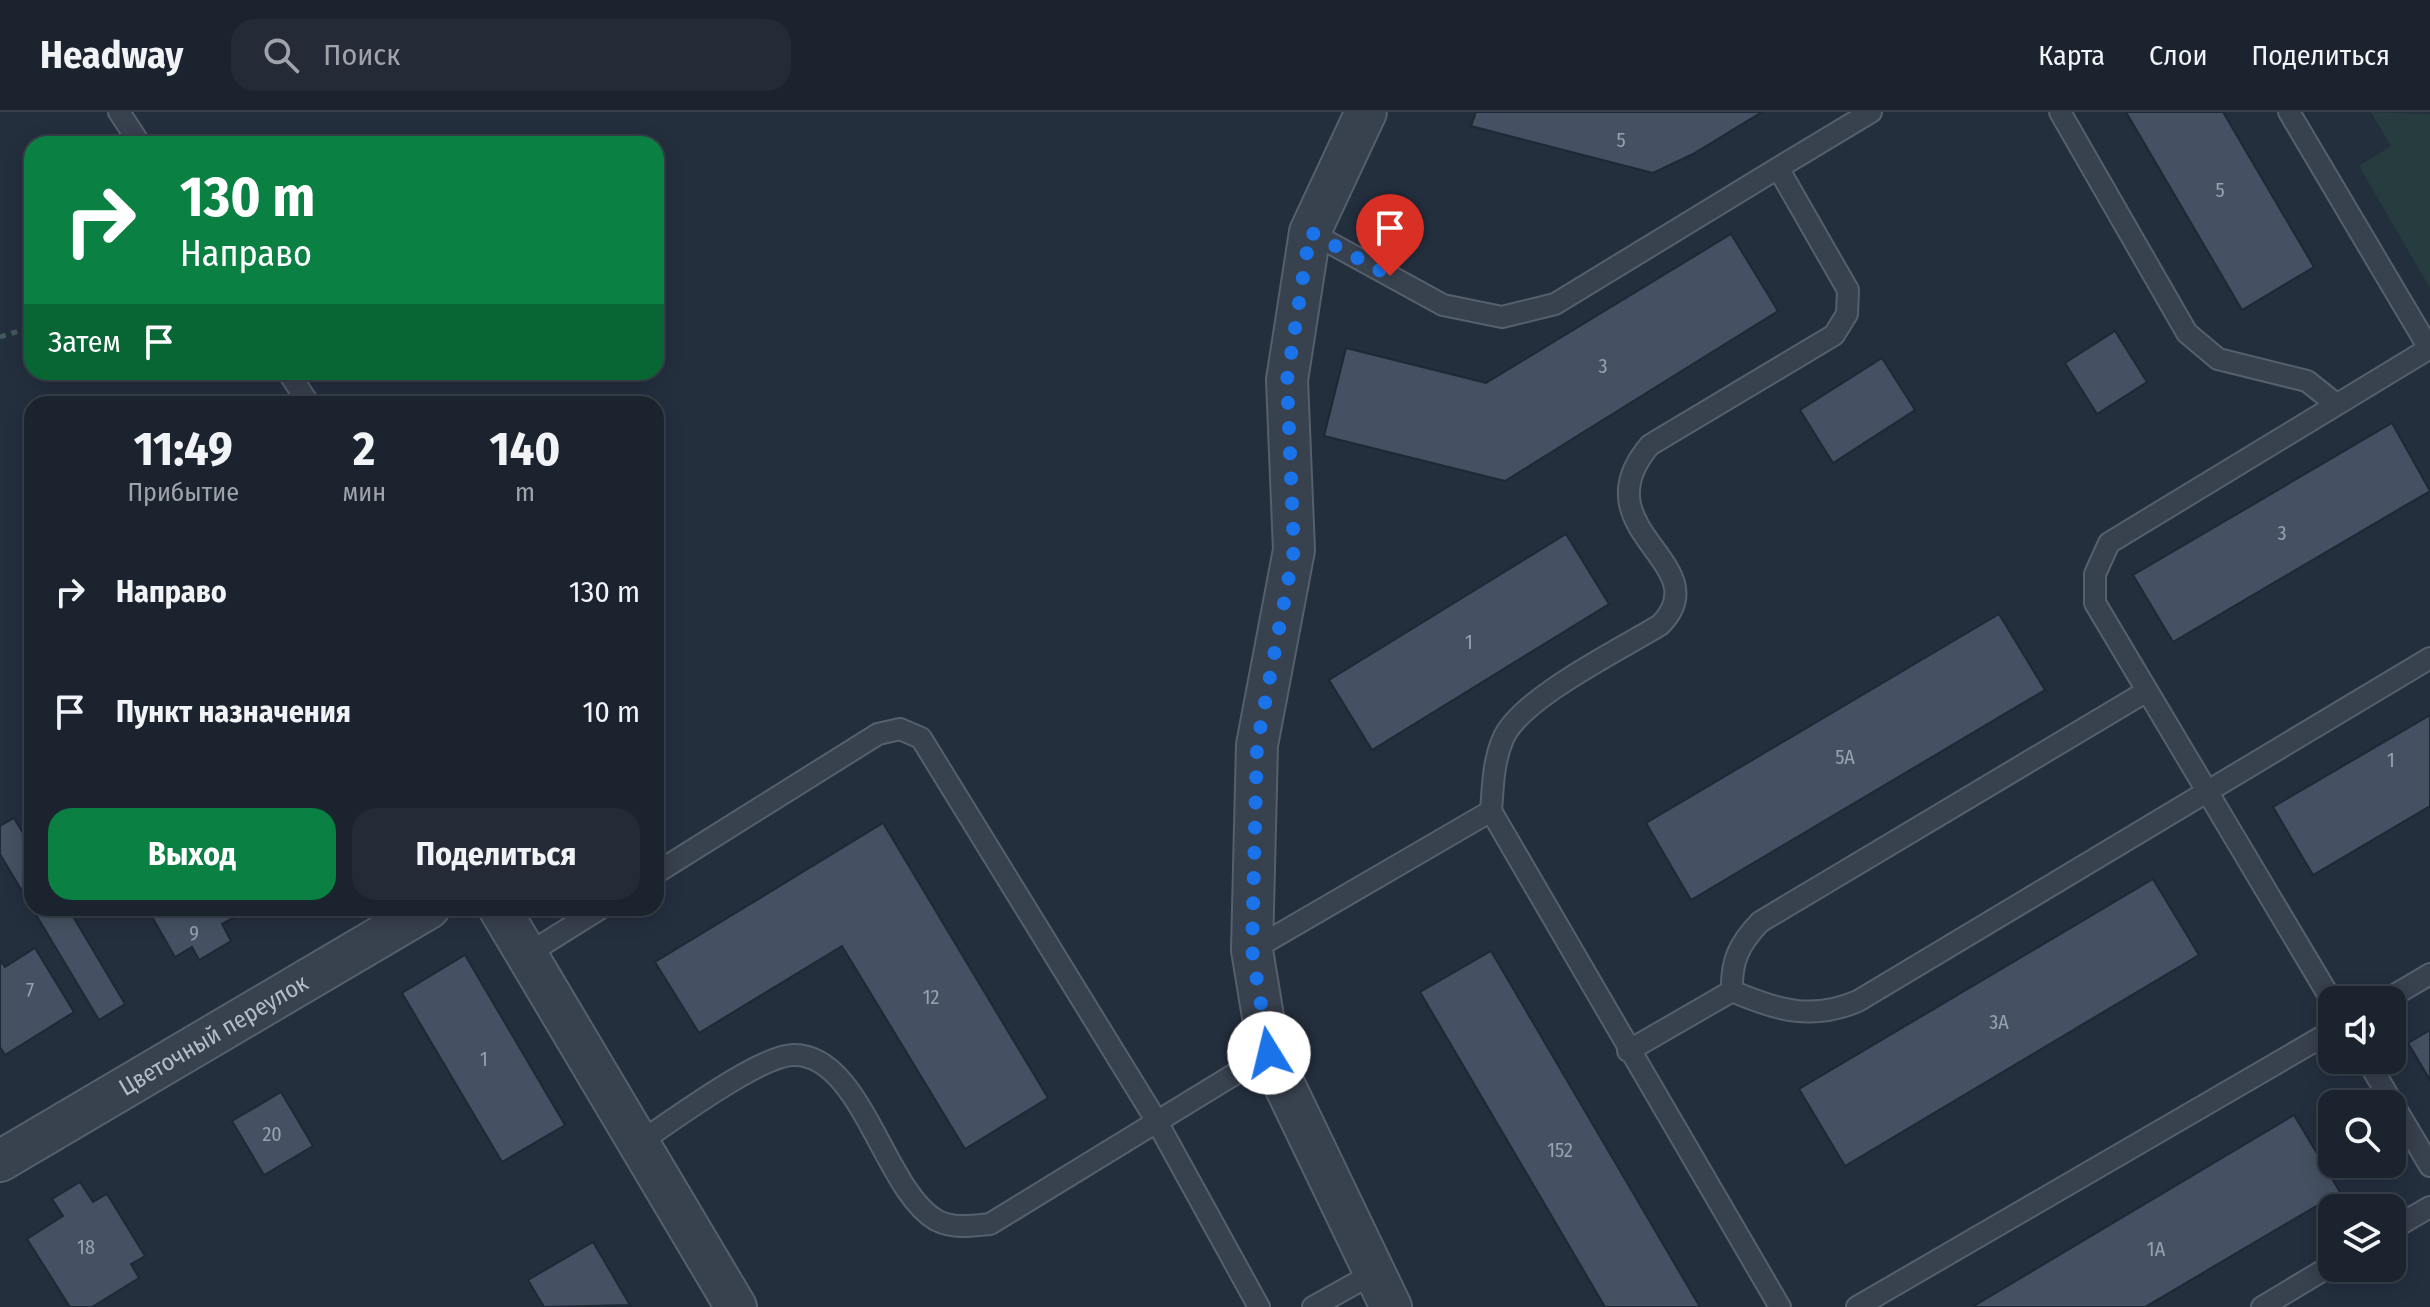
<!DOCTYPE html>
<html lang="ru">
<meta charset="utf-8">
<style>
body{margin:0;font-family:"Fira Sans Condensed",sans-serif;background:#242b36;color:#f1f3f6;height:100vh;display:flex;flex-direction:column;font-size:30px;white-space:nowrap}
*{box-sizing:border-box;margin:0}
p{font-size:26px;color:#a0a4aa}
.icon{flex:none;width:44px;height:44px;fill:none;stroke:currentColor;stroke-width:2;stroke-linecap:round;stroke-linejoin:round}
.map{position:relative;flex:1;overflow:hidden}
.drawer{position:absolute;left:24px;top:284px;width:640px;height:520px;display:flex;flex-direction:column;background:#1b232e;border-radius:24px;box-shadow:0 4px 20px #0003,0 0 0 2px #39404a}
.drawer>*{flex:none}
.guide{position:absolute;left:24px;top:24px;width:640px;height:244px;border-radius:24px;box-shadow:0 4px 20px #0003,0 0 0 2px #39404a;background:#0b8043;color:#fff;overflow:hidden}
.fabs{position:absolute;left:2318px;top:874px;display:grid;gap:16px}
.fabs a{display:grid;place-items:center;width:88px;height:88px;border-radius:16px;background:#1b232e;box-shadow:0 4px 20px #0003,0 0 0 2px #39404a;font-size:40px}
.pin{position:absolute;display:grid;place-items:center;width:68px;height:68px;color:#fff;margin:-82px -34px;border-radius:50% 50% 50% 0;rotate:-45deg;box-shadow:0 0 8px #0007}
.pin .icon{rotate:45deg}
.me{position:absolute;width:88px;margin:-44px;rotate:351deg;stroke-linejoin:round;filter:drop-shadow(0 0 6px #0008)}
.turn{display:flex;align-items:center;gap:28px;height:168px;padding:0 24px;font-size:36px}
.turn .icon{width:104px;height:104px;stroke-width:2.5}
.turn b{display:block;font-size:56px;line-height:68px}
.then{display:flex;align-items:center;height:76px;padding:0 24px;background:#0003;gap:16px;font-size:30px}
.eta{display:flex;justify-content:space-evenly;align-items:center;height:136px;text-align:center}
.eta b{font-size:48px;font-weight:700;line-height:56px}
.primary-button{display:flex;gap:16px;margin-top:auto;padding:16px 24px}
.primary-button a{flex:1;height:92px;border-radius:24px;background:#0b8043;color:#fff;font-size:32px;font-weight:700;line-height:92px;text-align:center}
.primary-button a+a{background:#242b36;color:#f1f3f6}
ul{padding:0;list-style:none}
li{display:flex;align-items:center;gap:24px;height:120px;padding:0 24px}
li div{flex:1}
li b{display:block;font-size:30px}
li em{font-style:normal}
header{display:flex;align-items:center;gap:48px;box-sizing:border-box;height:112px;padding:0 40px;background:#1b232e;border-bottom:2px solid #39404a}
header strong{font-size:38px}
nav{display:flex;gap:44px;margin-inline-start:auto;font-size:28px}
.search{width:560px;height:72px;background:#242b36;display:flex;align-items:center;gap:20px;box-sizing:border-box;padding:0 28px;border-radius:24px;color:#a0a4aa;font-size:30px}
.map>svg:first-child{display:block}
.green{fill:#263c3f}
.building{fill:#455162;stroke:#1f2835;stroke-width:2}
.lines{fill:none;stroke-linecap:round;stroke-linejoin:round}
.lane-casing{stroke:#565f6c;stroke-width:24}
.street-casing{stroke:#565f6c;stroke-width:44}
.path{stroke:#44595c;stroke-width:5;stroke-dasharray:6 6;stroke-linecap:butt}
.lane{stroke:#38414e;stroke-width:20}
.street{stroke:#38414e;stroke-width:40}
.route{stroke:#1a73e8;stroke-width:14;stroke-dasharray:0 25.2}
.labels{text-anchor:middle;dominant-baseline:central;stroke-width:6;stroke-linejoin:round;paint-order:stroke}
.number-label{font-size:20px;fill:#98a1af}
.street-label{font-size:24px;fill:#b4bcc9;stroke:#1d2633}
</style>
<header>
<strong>Headway</strong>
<div class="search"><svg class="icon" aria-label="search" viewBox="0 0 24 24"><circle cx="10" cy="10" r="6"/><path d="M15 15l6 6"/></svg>Поиск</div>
<nav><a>Карта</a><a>Слои</a><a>Поделиться</a></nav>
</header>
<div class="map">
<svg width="2430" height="1195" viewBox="0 0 2430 1195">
<rect width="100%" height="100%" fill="#242f3e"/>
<polygon class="green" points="2371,0 2430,2 2430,176 2359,54 2391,34"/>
<g class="building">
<polygon points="1476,0 1762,0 1693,42 1653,61 1471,14"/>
<polygon points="2126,0 2223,0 2314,155 2242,198"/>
<polygon points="1731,122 1778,199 1505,369 1324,324 1346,236 1486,271"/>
<polygon points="2115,219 2147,270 2097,302 2065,251"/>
<polygon points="1882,246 1915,298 1833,351 1800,298"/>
<polygon points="2392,311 2430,379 2173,530 2133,463"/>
<polygon points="1566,422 1609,492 1372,638 1329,568"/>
<polygon points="1999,502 2045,578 1691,788 1646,711"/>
<polygon points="2430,603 2430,694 2313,763 2273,695"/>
<polygon points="14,706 32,736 32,796 0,742 0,714"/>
<polygon points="883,711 1048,986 965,1037 842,834 699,921 655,850"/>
<polygon points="2153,767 2199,843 1845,1054 1799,977"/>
<polygon points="32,796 68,796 125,892 99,908"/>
<polygon points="147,796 242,796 244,800 222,812 231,829 199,848 192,835 175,845"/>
<polygon points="35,836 74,900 5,943 0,935 0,848 5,855"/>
<polygon points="1491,839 1700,1195 1605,1195 1420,880"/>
<polygon points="465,843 565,1013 502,1050 402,881"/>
<polygon points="2430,918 2430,968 2408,931"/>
<polygon points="281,980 313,1034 264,1063 232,1009"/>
<polygon points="2294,1003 2340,1080 2145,1195 1972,1195"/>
<polygon points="80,1070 93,1090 107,1082 145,1144 131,1152 139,1166 92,1195 70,1195 27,1127 63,1104 52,1087"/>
<polygon points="593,1130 630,1193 544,1195 528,1168"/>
</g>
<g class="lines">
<g class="lane-casing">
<g id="lane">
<polyline points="119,0 140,32"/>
<polyline points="2060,0 2187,221 2218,247 2307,269 2336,292"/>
<polyline points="2289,0 2430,238"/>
<polyline points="1778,56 1871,0"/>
<path d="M 1310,120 L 1443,193 L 1502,205 L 1555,192 L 1778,56 L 1848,178 L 1847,202 L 1834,223 L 1650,333 C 1577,418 1721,452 1660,513 C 1621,537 1519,587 1503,627 C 1493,650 1493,675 1491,699 L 1780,1195"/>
<polyline points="288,260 309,292"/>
<path d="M 2147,579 L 1760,810 C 1739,832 1731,849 1732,879 C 1776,898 1812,909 1858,889 L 2430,546"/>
<polyline points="656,761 878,622 900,617 921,626 1156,1008 1259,1195"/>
<polyline points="1252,838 1491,699"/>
<polyline points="526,843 601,796"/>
<polyline points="2386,888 2430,862"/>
<polyline points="2332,889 2095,491 2095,462 2109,431 2430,236"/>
<polyline points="1628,939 1732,879"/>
<polyline points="2367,948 2430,1054"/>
<path d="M 640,1030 C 672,1009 759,944 793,943 C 861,941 884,1078 936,1108 C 953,1117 972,1114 990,1112 L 1269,941"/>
<polyline points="2392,1117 2430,1095"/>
<polyline points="1313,1195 1372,1162"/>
<polyline points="1857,1195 2332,919"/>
<polyline points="2262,1195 2332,1153"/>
</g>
</g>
<g class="street-casing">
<g id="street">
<polyline points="1366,0 1310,120 1287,268 1294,438 1257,633 1252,838 1269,941 1391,1195"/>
<polyline points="499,796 736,1195"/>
<path id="s1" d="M 0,1049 L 429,796"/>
</g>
</g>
<polyline class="path" points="0,225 32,215"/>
<use href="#lane" class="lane"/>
<use href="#street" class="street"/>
</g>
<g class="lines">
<polyline class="route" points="1269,941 1252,838 1257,633 1294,438 1287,268 1310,120 1390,164"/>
</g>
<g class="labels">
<g class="number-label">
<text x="1621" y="28">5</text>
<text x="2220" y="78">5</text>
<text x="1603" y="254">3</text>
<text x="2282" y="421">3</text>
<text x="1469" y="530">1</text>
<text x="1845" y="645">5А</text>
<text x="2391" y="648">1</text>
<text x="194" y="821">9</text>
<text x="30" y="878">7</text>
<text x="931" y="885">12</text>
<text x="1999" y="910">3А</text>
<text x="484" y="947">1</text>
<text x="272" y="1022">20</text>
<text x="1560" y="1038">152</text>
<text x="86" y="1135">18</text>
<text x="2156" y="1137">1А</text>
</g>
<g class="street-label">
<text stroke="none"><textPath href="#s1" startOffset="248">Цветочный переулок</textPath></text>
</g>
</g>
</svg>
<div class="fabs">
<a><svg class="icon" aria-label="sound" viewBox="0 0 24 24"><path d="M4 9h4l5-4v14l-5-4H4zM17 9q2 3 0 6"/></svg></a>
<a><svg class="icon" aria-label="search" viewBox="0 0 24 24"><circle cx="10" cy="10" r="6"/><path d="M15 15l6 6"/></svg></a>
<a><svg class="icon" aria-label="layers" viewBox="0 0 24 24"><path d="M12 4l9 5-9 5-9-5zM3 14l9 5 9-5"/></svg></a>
</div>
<div class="pin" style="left:1390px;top:164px;background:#d93025"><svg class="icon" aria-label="arrive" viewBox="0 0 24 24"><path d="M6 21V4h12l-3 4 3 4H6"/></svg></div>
<svg class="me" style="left:1269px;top:941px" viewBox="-20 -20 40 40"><circle r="19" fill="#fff"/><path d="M0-13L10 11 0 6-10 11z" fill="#1a73e8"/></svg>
<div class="guide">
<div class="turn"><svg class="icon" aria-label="right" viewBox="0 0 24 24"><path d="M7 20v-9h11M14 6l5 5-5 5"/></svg><div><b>130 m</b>Направо</div></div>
<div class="then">Затем<svg class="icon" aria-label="arrive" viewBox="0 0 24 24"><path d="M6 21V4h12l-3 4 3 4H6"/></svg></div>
</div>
<section class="drawer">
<div class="eta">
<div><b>11:49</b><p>Прибытие</p></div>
<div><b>2</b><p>мин</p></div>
<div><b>140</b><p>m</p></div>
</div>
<ul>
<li><svg class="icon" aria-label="right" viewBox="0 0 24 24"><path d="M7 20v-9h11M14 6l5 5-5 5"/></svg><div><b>Направо</b></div><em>130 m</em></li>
<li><svg class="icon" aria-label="arrive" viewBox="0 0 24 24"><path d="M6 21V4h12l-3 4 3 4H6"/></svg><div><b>Пункт назначения</b></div><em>10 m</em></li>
</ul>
<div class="primary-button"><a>Выход</a><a>Поделиться</a></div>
</section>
</div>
